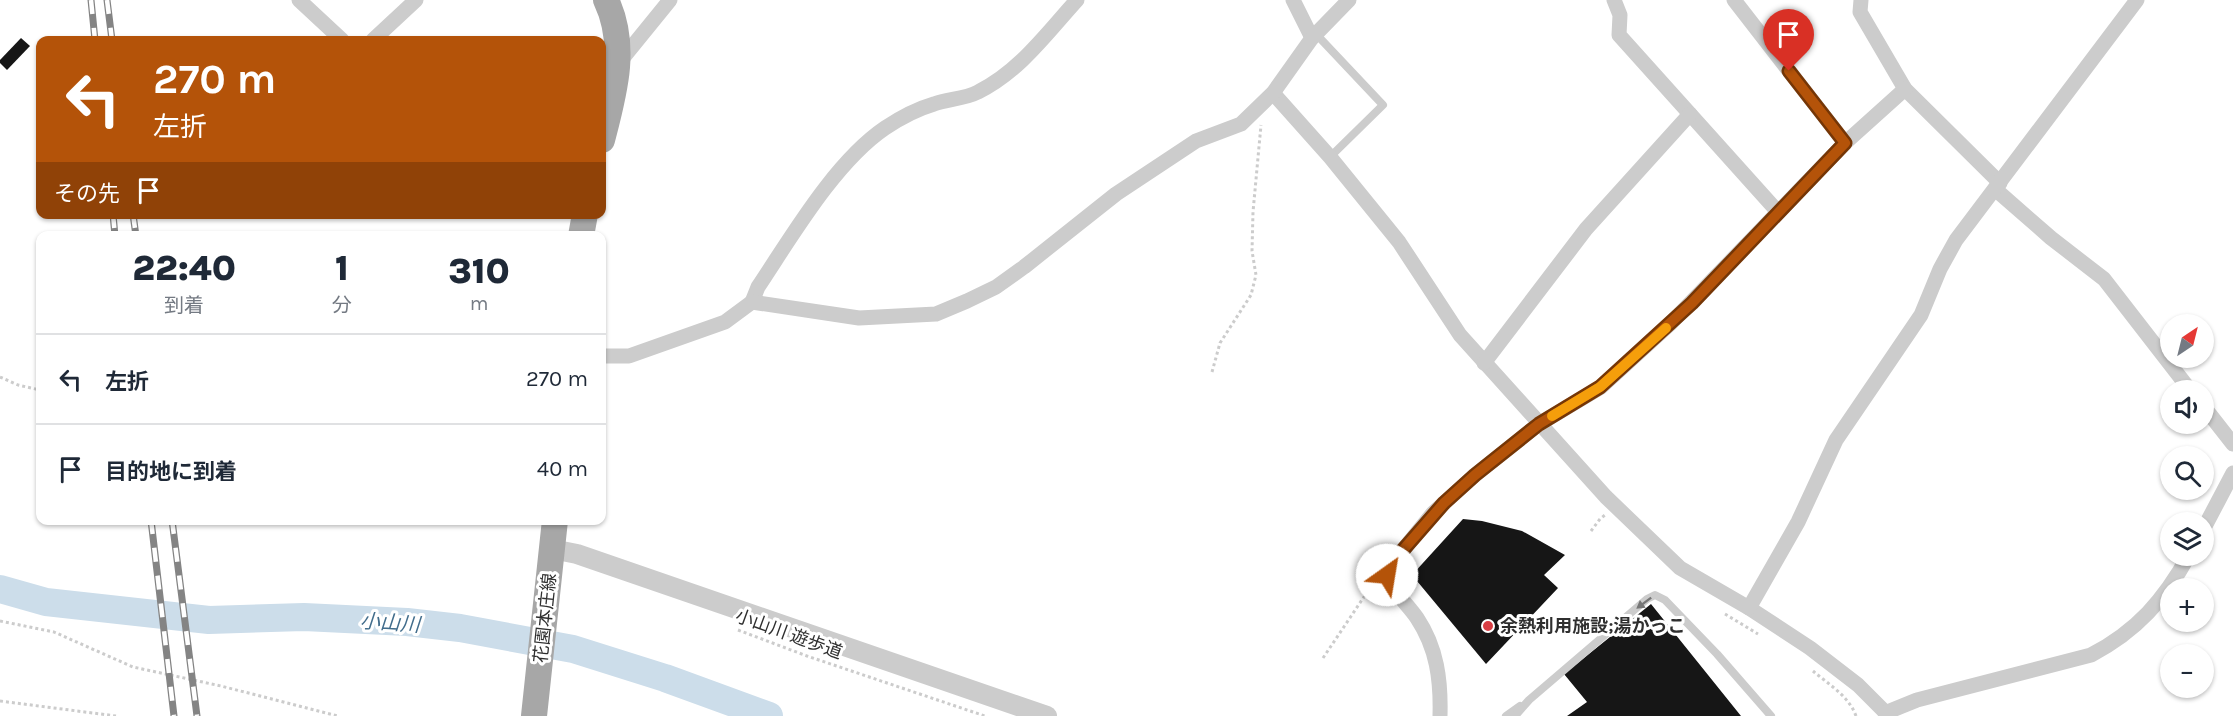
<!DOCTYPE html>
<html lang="ja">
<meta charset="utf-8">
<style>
body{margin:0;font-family:Karla,"Noto Sans JP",sans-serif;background:#f6f6f7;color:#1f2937;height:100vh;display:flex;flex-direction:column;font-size:22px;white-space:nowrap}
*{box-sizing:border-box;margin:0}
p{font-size:20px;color:#747a83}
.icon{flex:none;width:33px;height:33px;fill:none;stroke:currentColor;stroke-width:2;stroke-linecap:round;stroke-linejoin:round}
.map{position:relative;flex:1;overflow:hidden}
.details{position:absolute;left:36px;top:231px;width:570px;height:294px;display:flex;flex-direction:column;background:#fff;border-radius:12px;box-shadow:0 2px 4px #0004}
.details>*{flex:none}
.hud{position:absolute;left:36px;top:36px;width:570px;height:183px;border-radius:12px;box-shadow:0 2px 4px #0004;background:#b45309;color:#fff;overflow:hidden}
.needle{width:39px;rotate:35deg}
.buttons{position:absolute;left:2160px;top:314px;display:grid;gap:12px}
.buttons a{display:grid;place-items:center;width:54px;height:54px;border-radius:50%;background:#fff;box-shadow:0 2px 4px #0004;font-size:30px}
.pin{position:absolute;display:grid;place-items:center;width:51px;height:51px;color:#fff;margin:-62px -26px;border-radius:50% 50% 50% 0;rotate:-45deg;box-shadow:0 0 6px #0007}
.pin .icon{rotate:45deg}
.me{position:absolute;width:66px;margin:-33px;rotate:32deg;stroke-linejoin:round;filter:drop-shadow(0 0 4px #0008)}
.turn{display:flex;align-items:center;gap:21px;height:126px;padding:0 18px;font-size:27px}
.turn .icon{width:78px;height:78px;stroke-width:2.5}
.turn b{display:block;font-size:42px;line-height:51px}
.then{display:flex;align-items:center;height:57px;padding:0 18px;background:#0003;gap:12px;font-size:22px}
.eta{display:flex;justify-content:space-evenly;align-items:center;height:102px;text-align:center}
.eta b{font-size:36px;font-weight:800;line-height:42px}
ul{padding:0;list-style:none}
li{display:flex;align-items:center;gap:18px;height:90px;padding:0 18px;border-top:2px solid #e0e1e3}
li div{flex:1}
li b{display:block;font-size:22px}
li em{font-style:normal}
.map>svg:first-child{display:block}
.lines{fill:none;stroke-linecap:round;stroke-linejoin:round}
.river{stroke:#ccddea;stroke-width:28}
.building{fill:#161616}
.path{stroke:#ccc;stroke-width:3;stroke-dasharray:3 3;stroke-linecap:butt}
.service{stroke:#ccc;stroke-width:8}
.minor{stroke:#ccc;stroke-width:15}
.tertiary{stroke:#ccc;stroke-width:20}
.primary{stroke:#a7a7a7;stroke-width:26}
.rail-casing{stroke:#848484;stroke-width:7}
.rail{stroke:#fff;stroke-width:4.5;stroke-dasharray:14;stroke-linecap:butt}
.oneway{fill:#767676}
.route-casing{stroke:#753606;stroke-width:15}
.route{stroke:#b45309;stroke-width:10}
.slow{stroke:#f59e0b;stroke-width:10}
.poi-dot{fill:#d93e44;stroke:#fff;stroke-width:2}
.labels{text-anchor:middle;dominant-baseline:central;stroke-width:6;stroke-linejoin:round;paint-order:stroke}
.street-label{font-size:18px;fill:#2f2f2f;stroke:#fff}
.poi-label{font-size:18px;font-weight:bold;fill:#2f2f2f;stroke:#fff;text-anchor:start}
.water-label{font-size:20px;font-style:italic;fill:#426d8c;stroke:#fff}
</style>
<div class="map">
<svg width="2233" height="716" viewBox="0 0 2233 716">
<rect width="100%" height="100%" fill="#fff"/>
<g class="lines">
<polyline class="river" points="0,589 46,602 209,620 304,617 407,622 460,628 573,649 665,678 769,716"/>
</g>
<g class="building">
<polygon points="21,38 30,46 7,70 0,63 0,60"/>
<polygon points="1463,519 1482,521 1522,531 1565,555 1544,575 1558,588 1486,664 1412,575"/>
<polygon points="1651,604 1741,716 1567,716 1587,702 1564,674"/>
</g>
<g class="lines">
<g class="path">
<polyline points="1212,372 1220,343 1251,295 1256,275 1252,251 1253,212 1261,125"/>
<polyline points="0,377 18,385 40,390"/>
<polyline points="1591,531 1600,519 1605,515"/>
<polyline points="1725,614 1758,634"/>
<polyline points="0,621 54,632 133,667 221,686 338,716"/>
<polyline points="738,630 807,656 985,716"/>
<polyline points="1323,658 1374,582"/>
<path d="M 1813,671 C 1828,684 1849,696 1856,716"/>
<polyline points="0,701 116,716"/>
</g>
<g class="service">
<polyline points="1316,34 1383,105 1330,157"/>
<polyline points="1506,716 1520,706"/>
<polyline points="1515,716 1529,700 1647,599 1655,595 1665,600 1717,654 1771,716"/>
</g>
<g class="minor">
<polyline points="299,0 342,40"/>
<polyline points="1293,0 1312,38"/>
<polyline points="1614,0 1620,15 1619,35 1778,212"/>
<polyline points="1734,0 1845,143"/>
<polyline points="1861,0 1860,12 1905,89 2000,183"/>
<polyline points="373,40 416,0"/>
<polyline points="618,64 670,0"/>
<polyline points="1273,93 1330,157 1399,242 1460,335 1606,497 1680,568 1749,608 1810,648 1858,685 1889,716"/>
<polyline points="1995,189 2051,238 2104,279 2190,390"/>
<path d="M 752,302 L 758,287 C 792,236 835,162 885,128 C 900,118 917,109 934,104 C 948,99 965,99 978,92 C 1019,72 1047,33 1077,0"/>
<polyline points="602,356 629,356 725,322 752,302 859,318 936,314 967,301 996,287 1024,267 1116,194 1196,141 1241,124 1273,93 1312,38 1349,0"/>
<polyline points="1484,363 1586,229 1690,114"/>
<polyline points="2204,407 2233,444"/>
<polyline points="2204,528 2233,473"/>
<polyline points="1749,608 1798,522 1836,440 1921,315 1940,269 1956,240 2137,0"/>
<path d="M 1885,713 L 1917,700 L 2091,655 C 2137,631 2164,600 2189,555"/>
<path d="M 1440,716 C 1441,680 1437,648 1417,618 C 1408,604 1388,588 1387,571 L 1390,566 L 1433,513 L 1475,475 L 1539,424 L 1601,387 L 1670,324 L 1845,143 L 1905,89"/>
</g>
<polyline class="tertiary" points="552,549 577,554 1047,716"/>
<g class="primary">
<path d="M 602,140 C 614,94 628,46 606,0"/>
<polyline points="581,236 585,214"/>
<polyline points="534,716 555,520"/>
</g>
<g class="rail-casing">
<g id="rail">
<polyline points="91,0 95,40"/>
<polyline points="107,0 112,40"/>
<polyline points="113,214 115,236"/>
<polyline points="133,214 136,236"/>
<polyline points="151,520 174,716"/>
<polyline points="172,520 197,716"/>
</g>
</g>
<use href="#rail" class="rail"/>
</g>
<defs><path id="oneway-solid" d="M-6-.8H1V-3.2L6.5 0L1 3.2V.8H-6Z" transform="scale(1.5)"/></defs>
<use class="oneway" href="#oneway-solid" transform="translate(1644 603) rotate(143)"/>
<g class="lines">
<g class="route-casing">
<polyline id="route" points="1387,575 1387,571 1396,558 1444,503 1475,475 1539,424 1600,387 1692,303 1845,143 1789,71"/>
</g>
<use href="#route" class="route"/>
<polyline class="slow" points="1552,416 1600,387 1666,328"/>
</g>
<circle class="poi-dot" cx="1488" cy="626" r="6"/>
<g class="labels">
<g class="street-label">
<text transform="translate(545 618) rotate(-84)">花園本庄線</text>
<text transform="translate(789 634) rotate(20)">小山川 遊歩道</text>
</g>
<g class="poi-label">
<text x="1500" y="626">余熱利用施設;湯かっこ</text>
</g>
<g class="water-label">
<text transform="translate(390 623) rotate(4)">小山川</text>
</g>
</g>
</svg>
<div class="buttons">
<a><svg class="needle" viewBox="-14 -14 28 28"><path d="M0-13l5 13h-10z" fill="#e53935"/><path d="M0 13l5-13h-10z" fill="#747a83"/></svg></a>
<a><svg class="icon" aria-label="sound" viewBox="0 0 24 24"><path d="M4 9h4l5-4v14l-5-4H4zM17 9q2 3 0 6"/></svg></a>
<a><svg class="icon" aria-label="search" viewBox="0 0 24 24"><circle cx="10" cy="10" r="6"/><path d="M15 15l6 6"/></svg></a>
<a><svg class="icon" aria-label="layers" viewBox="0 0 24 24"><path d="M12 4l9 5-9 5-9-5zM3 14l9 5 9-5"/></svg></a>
<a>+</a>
<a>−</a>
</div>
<div class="pin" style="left:1789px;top:71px;background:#d93025"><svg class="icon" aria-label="arrive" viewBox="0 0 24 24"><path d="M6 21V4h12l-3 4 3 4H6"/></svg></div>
<svg class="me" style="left:1387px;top:575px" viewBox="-20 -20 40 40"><circle r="19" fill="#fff"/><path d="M0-13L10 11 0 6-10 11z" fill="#b45309"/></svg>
<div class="hud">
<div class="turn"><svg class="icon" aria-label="left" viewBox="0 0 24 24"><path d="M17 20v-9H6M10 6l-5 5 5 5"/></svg><div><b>270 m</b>左折</div></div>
<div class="then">その先<svg class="icon" aria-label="arrive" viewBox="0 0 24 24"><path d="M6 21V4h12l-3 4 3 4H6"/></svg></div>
</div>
<section class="details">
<div class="eta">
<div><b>22:40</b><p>到着</p></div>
<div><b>1</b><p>分</p></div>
<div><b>310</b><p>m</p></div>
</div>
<ul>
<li><svg class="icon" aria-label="left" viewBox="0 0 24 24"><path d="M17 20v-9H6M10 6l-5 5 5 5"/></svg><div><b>左折</b></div><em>270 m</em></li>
<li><svg class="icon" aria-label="arrive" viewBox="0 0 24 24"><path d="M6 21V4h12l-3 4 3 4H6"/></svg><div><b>目的地に到着</b></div><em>40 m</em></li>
</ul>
</section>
</div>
